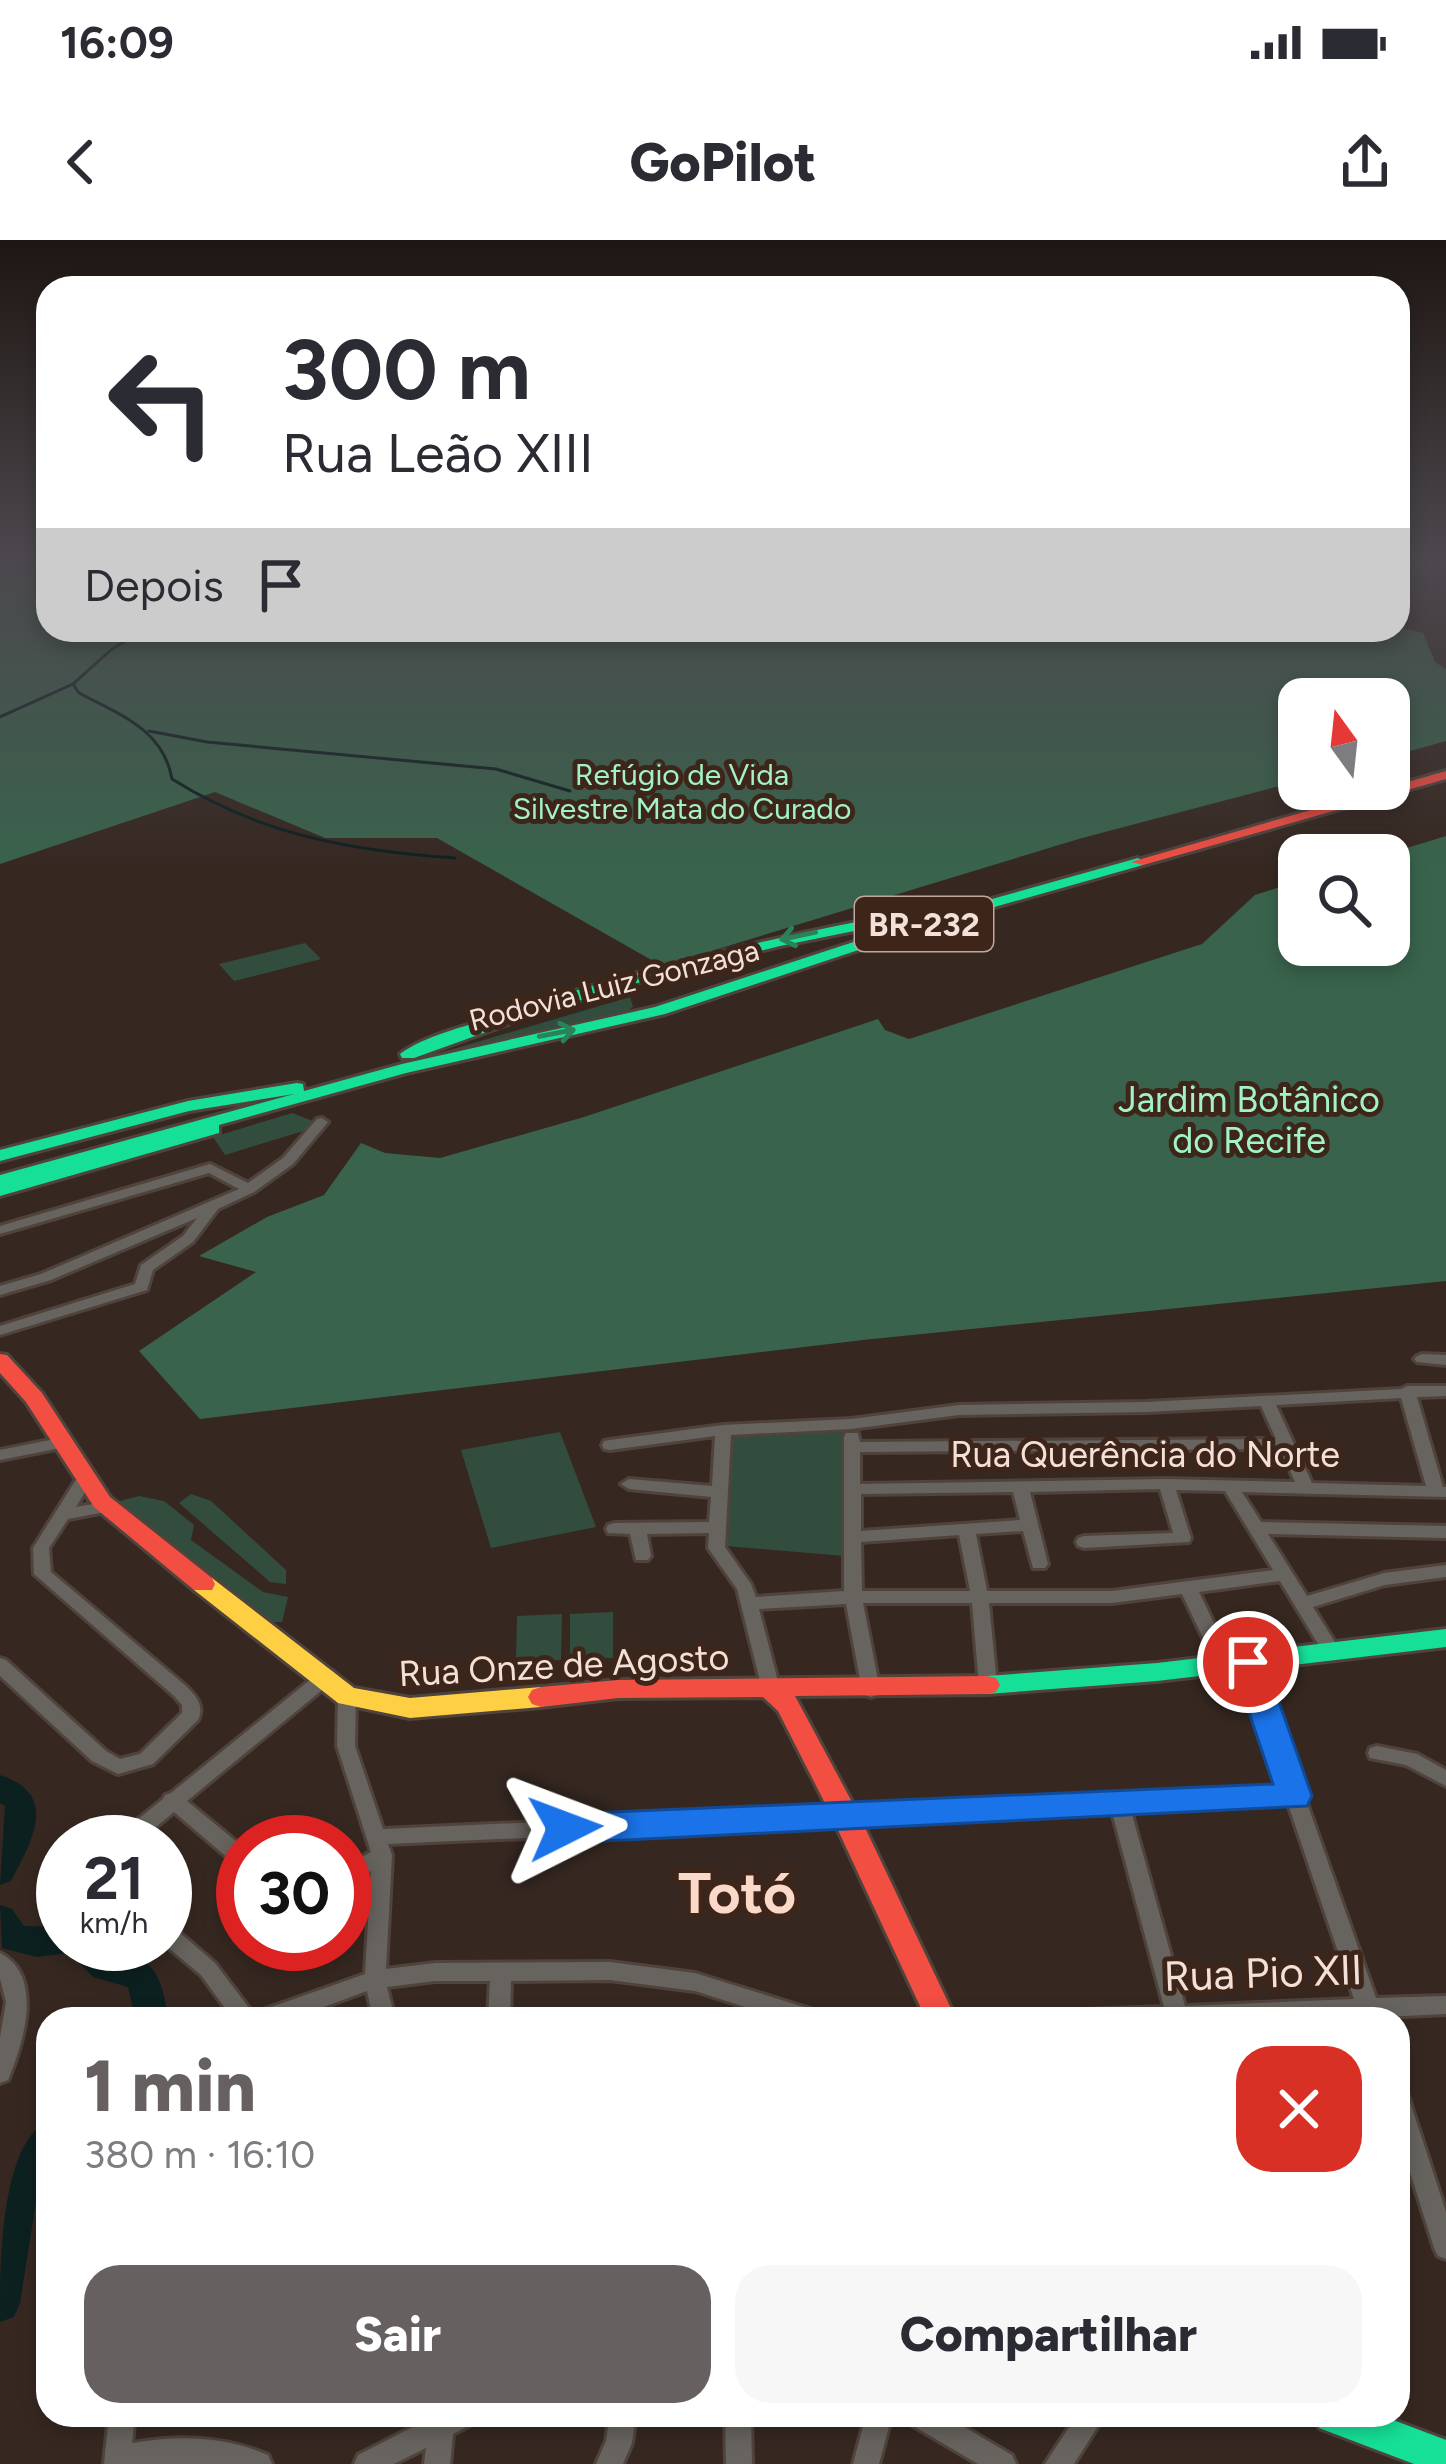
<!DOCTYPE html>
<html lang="pt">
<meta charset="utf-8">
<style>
body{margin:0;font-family:Figtree,sans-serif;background:#f7f7f7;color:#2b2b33;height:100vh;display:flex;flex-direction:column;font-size:45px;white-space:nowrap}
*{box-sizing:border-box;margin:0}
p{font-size:39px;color:#7c7c81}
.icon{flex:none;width:66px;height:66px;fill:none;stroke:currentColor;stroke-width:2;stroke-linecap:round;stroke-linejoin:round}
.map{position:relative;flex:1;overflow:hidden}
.details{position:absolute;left:36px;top:1767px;width:1374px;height:420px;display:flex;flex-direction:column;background:#fff;border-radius:36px;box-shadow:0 6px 18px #0003}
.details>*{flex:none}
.top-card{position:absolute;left:36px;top:36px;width:1374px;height:366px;border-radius:36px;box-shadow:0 6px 18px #0003;background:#fff;color:#2b2b33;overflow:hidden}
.needle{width:78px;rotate:345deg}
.buttons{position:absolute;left:1278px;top:438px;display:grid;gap:24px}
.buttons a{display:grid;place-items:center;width:132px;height:132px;border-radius:24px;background:#fff;box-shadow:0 6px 18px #0003;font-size:60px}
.speed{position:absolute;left:36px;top:1575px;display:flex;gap:24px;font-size:60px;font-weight:700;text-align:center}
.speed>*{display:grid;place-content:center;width:156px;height:156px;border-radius:50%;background:#fff;box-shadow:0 6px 18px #0003;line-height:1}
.speed small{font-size:30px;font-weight:400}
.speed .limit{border:18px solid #d22;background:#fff;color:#111}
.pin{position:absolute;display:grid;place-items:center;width:102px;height:102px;color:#fff;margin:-51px;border:6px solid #fff;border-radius:50%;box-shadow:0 3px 12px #0007}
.me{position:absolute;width:132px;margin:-66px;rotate:87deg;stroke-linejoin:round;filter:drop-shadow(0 0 9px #0008)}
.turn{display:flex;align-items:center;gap:42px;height:252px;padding:0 48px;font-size:54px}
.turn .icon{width:156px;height:156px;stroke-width:2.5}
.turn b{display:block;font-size:84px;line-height:102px}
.then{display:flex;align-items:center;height:114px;padding:0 48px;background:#0003;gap:24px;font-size:45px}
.round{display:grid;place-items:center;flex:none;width:126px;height:126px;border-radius:36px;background:#f7f7f7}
.headline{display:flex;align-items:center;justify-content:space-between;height:204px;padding:0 48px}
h1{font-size:72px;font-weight:800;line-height:90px;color:#676061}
.cta{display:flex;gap:24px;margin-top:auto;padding:24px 48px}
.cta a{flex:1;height:138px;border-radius:36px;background:#676061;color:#fff;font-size:48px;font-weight:800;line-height:138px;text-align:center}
.cta a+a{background:#f7f7f7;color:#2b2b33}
.status{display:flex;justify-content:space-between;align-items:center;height:84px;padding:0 60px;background:#fff;direction:ltr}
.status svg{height:33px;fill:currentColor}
header{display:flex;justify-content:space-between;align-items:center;height:156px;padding:0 48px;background:#fff;font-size:54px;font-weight:800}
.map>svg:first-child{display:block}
.green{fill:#324d3e}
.forest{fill:#39634c}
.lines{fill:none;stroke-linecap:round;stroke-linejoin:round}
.stream{stroke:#0d2020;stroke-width:3}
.river{fill:#0d2020;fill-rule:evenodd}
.street-casing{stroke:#4f433c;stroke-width:6}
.fast-casing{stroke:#4f433c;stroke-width:6}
.slow-casing{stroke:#4f433c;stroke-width:6}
.jam-casing{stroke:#4f433c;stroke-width:6}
.street{fill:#67645f;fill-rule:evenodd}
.fast{fill:#16e098;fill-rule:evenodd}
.slow{fill:#ffcf43;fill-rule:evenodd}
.jam{fill:#f24e42;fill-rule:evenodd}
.oneway{stroke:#2a8258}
.route{fill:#1a73e8;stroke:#114b97;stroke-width:3}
.labels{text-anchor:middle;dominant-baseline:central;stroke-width:10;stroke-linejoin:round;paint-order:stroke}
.far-park-label{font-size:30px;fill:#a1f2c8;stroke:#3e2519}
.far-street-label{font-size:30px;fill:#f3e1d9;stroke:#3e2519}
.shield{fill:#3e2519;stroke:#bda99f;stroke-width:3}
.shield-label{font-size:33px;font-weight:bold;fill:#f3e1d9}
.park-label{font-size:36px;fill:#a1f2c8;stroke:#3e2519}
.street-label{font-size:36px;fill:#f3e1d9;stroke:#3e2519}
.near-street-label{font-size:42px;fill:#f3e1d9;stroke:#3e2519}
.near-district-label{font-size:57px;font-weight:bold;fill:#fbd9c9;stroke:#3e2519}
</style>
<div class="status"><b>16:09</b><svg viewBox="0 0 49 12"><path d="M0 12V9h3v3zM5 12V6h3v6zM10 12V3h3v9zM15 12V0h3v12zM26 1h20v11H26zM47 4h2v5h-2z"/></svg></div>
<header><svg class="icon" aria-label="back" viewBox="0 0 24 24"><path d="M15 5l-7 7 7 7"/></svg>GoPilot<svg class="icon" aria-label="share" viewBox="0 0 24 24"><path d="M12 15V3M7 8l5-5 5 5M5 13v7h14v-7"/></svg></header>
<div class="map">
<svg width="1446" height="2224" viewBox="0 0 1446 2224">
<rect width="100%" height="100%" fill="#362821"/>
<g class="green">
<polygon points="305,703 321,719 234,741 219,724"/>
<polygon points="630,757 633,767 623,774 362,836"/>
<polygon points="292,873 318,883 313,888 225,915 213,897"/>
<polygon points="847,1190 844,1316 726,1306 733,1196"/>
<polygon points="560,1192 596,1287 491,1308 461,1210"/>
<polygon points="191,1254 211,1261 286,1330 286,1344 270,1342 179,1263"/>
<polygon points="139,1256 164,1261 194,1285 191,1300 263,1352 288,1357 282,1382 270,1382 119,1268 120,1261"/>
<polygon points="613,1372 613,1418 570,1419 570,1374"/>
<polygon points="562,1374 561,1420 516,1422 517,1376"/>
</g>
<g class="forest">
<polygon points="0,318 48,318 48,390 1303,390 1305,395 1322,399 1331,390 1398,387 1423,393 1435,422 1446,429 1446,501 1389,517 1389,459 1299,459 1299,541 1082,598 662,726 437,598 325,598 215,552 0,624"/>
<polygon points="1446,596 1446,1041 863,1100 200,1179 139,1111 256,1032 199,1016 267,977 324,955 361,903 385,913 440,918 584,877 878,779 885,790 909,799 1202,704 1255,655 1299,641 1299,705 1389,705 1389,615 1384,615"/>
</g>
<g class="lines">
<g class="stream">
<path d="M 73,444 L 79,453 C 120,475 163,489 172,539 C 261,595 352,611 455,618"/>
<polyline points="0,477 73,444 112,409 143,390"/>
<polyline points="149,491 207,502 496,529 570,551"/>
</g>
<g class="river">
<path d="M 0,1535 C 60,1554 32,1601 11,1641 L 0,1645 L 5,1566 L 0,1563 Z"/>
<path d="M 0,1665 L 12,1669 L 24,1686 L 63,1687 L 63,1704 L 104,1704 C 113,1714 117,1713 130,1716 C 161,1722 163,1753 169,1779 L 135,1779 L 128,1747 L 93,1737 L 70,1713 L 36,1717 L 2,1708 Z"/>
<path d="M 48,1880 L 48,1922 L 41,1930 L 20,2063 L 14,2077 L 0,2082 C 0,2023 0,1906 48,1880 Z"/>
</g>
<g class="street-casing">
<g id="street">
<polygon points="322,878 328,882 293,924 254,952 218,969 193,1002 153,1030 147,1050 0,1095 0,1086 135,1044 141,1025 183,996 197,978 51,1040 0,1055 0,1046 41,1034 239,949 209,933 0,994 0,986 210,924 248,943 283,918 317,879"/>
<polygon points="1422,1114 1446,1115 1446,1125 1417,1122 1414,1119 1417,1116"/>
<path d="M 1407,1146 L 1446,1146 L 1446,1156 L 1417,1157 L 1443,1247 L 1446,1247 L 1446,1257 L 1242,1252 L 1261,1282 L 1446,1286 L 1446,1298 L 1268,1294 L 1307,1356 L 1384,1333 L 1446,1325 L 1446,1337 L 1385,1345 L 1313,1367 L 1341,1412 L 1338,1417 L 1332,1418 L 1326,1417 L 1280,1341 L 1199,1352 L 1234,1425 L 1231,1430 L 1225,1432 L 1219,1430 L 1216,1425 L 1182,1354 L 1112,1363 L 989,1363 L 997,1445 L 994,1450 L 988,1452 L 982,1450 L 979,1445 L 972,1363 L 863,1363 L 880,1450 L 877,1455 L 871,1457 L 865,1455 L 862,1450 L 846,1364 L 759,1369 L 780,1449 L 777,1454 L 771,1456 L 765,1454 L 762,1449 L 737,1349 L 708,1308 L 709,1293 L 647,1294 L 651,1316 L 648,1320 L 636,1320 L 630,1294 L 608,1293 L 606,1289 L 608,1285 L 614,1283 L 709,1282 L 711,1257 L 629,1249 L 621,1244 L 629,1239 L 712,1246 L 715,1196 L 610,1210 L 604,1209 L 602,1205 L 604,1201 L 610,1200 L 723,1185 L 851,1179 L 959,1165 L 1146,1162 L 1401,1149 ZM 1401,1158 L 1426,1246 L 1312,1243 L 1276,1165 ZM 1261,1166 L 1276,1199 L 860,1202 L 858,1193 L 846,1193 L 844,1197 L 844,1351 L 756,1357 L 751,1344 L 725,1307 L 731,1195 L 851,1189 L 959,1175 L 1146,1172 ZM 1280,1209 L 1295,1242 L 1166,1239 L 860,1244 L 860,1212 ZM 1160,1249 L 1173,1293 L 1084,1296 L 1078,1298 L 1076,1302 L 1078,1306 L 1084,1308 L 1189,1302 L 1191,1298 L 1176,1250 L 1225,1251 L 1273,1330 L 1112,1351 L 987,1351 L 976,1294 L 1023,1291 L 1033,1328 L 1045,1328 L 1048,1324 L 1030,1252 ZM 1013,1252 L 1020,1280 L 861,1291 L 861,1254 ZM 959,1295 L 970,1351 L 862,1351 L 861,1302 Z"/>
<polygon points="65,1197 71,1198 73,1202 71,1206 0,1220 0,1210"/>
<path d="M 85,1234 L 93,1239 L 76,1267 L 105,1262 L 111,1263 L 113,1267 L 111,1271 L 105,1272 L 68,1279 L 49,1308 L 51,1332 L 186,1446 C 196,1456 205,1466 198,1480 L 153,1524 L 118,1534 L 92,1521 L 0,1436 L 0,1418 L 6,1420 L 106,1511 L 120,1519 L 140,1514 L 182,1473 L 182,1465 L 174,1456 L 34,1334 L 33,1308 L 79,1235 Z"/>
<path d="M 1248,1415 L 1254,1417 L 1257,1422 L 1376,1758 L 1446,1756 L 1446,1774 L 1382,1777 L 1383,1779 L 1072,1779 L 1075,1772 L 1083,1770 L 1164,1767 L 1112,1572 L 388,1604 L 392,1615 L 386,1729 L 435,1723 L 610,1722 L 695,1733 L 820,1772 L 823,1779 L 783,1779 L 695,1751 L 610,1740 L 511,1741 L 510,1779 L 488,1779 L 490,1741 L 435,1741 L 387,1747 L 395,1779 L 373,1779 L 367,1751 L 291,1779 L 233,1779 L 201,1735 L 164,1704 L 165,1683 L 172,1686 L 215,1723 L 255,1776 L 257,1772 L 365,1734 L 371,1631 L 345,1644 L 345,1626 L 371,1612 L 337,1506 L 338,1456 L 340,1451 L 347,1449 L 354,1451 L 356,1456 L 355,1506 L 383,1589 L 1282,1549 L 1239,1422 L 1242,1417 ZM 1288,1564 L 1354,1759 L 1185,1766 L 1131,1571 Z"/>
<polygon points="327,1429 333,1431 336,1436 333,1441 187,1561 243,1607 243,1627 236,1625 174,1572 138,1602 114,1602 117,1596 163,1559 165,1555 171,1553 321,1431"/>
<polygon points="1377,1506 1417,1514 1446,1530 1446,1546 1406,1525 1370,1518 1368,1513 1370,1508"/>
<path d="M 0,1713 C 45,1736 23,1804 8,1840 L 0,1843 L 0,1797 L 6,1762 L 0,1739 Z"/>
<polygon points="1398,1849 1406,1852 1409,1859 1446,1972 1446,2019 1438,2016 1434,2008 1398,1894"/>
<path d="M 109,2175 L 135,2175 L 132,2203 C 180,2195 223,2196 268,2215 L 272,2224 L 104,2224 Z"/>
<polygon points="436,2175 476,2175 472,2184 453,2194 450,2224 424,2224 426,2208 394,2224 354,2224 358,2215"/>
<polygon points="610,2175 636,2175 632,2203 623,2224 596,2224 606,2201"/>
<polygon points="725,2175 751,2175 752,2224 726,2224"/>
<polygon points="866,2175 892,2175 879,2224 853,2224"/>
<polygon points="906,2175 944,2175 1012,2215 1016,2224 978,2224 910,2184"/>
<polygon points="1077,2175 1105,2175 1074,2224 1045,2224"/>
</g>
</g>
<g class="fast-casing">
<g id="fast">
<polygon points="1138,618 1145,622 1143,625 952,679 665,774 406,833 219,885 219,893 0,956 0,935 294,854 189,871 0,921 0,910 188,861 297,843 303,844 304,851 402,824 655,767 942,673"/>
<path d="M 908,672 L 915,676 L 913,679 L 780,706 L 660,736 L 536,774 L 414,818 L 402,818 L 400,814 C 424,796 464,787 494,777 C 629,731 768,698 908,672 Z"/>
<polygon points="1446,1389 1446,1407 1157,1441 987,1454 978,1452 974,1445 978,1438 987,1436 1157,1423"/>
<polygon points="1314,2175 1380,2175 1446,2200 1446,2224 1414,2224 1319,2188"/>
</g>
</g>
<g class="slow-casing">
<polygon id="slow" points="203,1336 212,1338 354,1448 410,1458 541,1447 550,1450 554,1457 550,1464 541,1467 410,1478 338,1463 194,1350 191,1344 194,1338"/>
</g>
<g class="jam-casing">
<g id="jam">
<polygon points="1446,531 1446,539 1143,625 1131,622"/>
<polygon points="0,1114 7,1115 42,1153 110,1257 212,1338 215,1344 212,1350 194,1350 94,1267 26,1162 0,1133"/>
<polygon points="987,1436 996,1438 1000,1445 996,1452 987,1454 795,1456 859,1575 956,1779 926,1779 831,1575 778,1471 763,1457 618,1458 541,1467 532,1464 528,1457 532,1450 541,1447 618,1440"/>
</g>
</g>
<use href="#street" class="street"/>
<use href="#fast" class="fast"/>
<use href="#slow" class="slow"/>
<use href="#jam" class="jam"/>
</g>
<defs><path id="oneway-shaft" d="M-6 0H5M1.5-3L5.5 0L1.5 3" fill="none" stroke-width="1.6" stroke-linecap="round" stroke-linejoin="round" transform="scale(3)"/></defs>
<g class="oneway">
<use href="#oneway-shaft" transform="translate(798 696) rotate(168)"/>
<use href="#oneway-shaft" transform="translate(557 793) rotate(-11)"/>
</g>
<linearGradient id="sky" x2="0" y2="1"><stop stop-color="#1e1612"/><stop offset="0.51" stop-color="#4c484e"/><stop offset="1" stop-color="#4c484e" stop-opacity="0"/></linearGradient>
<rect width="1446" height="629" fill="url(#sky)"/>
<polygon class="route" points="1248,1410 1260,1414 1265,1422 1312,1556 1307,1566 565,1603 553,1599 547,1588 553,1578 565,1574 1273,1544 1232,1422 1237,1414"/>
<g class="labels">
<g class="far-park-label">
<text x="682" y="534">Refúgio de Vida<tspan x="682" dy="34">Silvestre Mata do Curado</tspan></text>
</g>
<g class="far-street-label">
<text transform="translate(614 745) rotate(-14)">Rodovia Luiz Gonzaga</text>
</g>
<rect class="shield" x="855" y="657" width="138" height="54" rx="9"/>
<g class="shield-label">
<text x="924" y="684">BR-232</text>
</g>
<g class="park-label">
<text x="1249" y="859">Jardim Botânico<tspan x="1249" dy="41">do Recife</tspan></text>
</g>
<g class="street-label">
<text x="1145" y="1214">Rua Querência do Norte</text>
<text transform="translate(564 1425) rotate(-3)">Rua Onze de Agosto</text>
</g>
<g class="near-street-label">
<text transform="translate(1263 1733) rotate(-2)">Rua Pio XII</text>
</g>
<g class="near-district-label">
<text x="737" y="1653">Totó</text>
</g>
</g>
</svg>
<div class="buttons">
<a><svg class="needle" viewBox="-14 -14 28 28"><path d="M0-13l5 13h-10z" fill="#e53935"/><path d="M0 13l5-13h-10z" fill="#7c7c81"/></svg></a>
<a><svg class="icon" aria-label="search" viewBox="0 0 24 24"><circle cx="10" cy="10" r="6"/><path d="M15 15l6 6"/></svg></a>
</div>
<div class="speed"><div>21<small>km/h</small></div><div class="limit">30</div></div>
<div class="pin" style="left:1248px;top:1422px;background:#d93025"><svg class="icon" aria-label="arrive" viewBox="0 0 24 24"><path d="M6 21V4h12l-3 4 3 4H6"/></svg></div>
<svg class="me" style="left:565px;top:1588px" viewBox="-20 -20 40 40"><path d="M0-17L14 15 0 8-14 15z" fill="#1a73e8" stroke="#fff" stroke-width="4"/></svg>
<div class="top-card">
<div class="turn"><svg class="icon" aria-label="left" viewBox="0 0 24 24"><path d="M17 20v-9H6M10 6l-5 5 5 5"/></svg><div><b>300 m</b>Rua Leão XIII</div></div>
<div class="then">Depois<svg class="icon" aria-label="arrive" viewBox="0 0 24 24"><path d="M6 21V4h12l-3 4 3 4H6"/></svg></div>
</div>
<section class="details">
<div class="headline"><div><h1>1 min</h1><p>380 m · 16:10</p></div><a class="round" style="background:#d93025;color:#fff"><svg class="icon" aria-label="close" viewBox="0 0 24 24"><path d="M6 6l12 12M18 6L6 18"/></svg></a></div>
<div class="cta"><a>Sair</a><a>Compartilhar</a></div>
</section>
</div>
